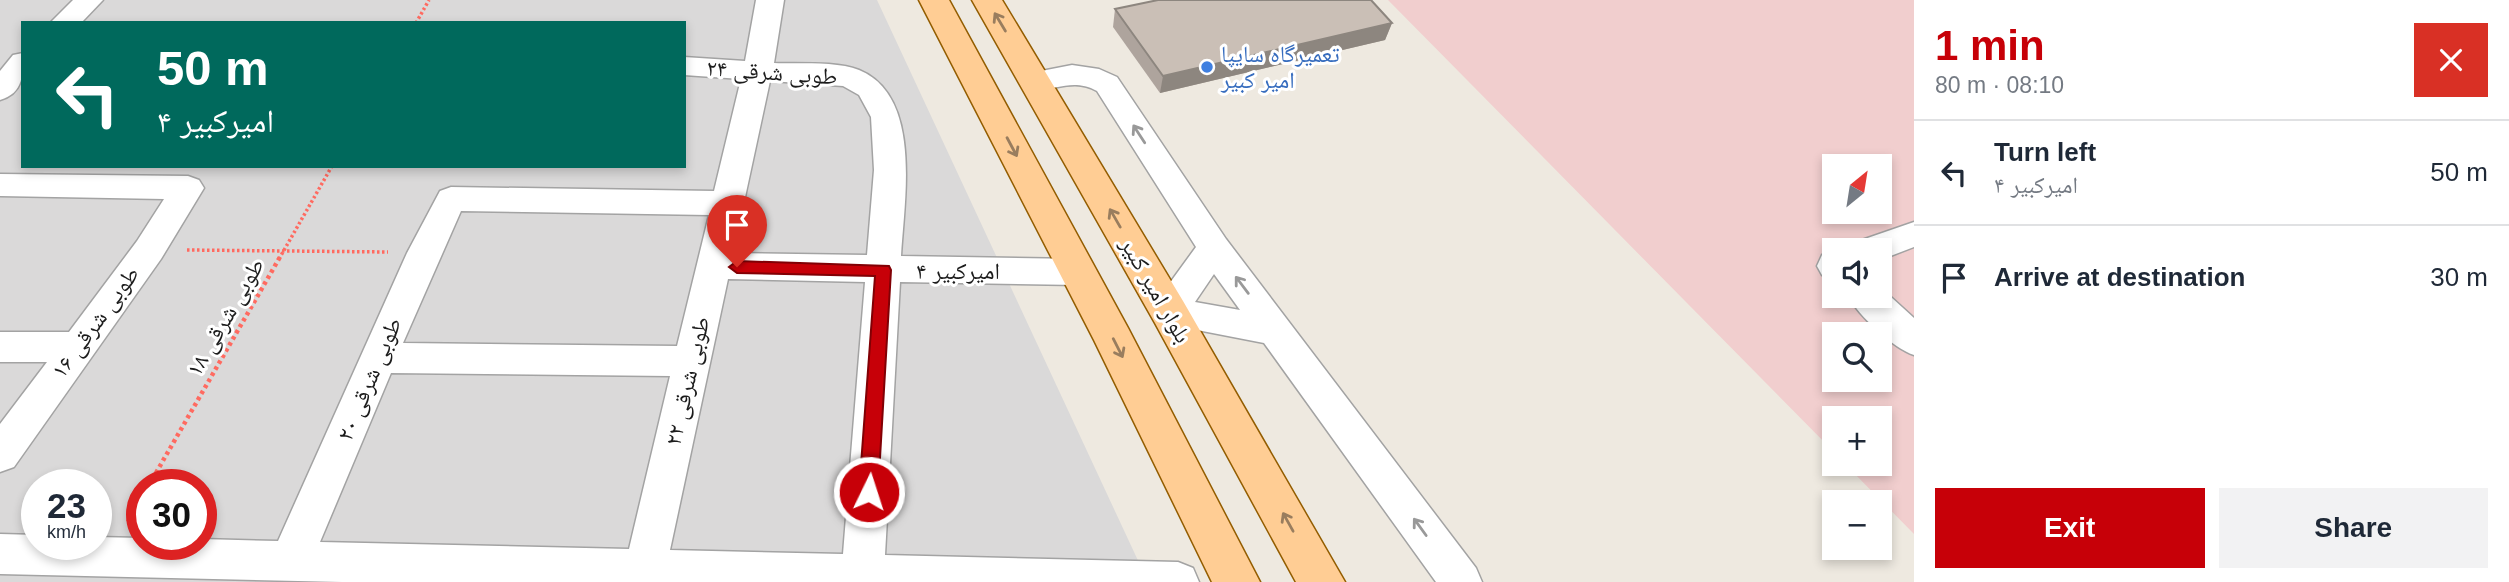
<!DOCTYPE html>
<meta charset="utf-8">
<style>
body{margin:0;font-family:Helvetica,"Noto Naskh Arabic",sans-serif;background:#f2f2f3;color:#1f2937;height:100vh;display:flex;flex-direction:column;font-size:26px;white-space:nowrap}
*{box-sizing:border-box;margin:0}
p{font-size:23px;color:#747a83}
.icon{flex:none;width:38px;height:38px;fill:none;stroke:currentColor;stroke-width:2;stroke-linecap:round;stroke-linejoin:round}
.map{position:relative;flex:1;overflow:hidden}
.drawer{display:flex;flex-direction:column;background:#fff;width:595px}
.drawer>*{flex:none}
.guide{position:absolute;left:21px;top:21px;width:665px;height:147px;border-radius:0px;box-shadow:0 4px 10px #0003;background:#00695c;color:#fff;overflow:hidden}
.needle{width:46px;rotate:30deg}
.fabs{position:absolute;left:1822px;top:154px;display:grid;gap:14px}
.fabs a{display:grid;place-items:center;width:70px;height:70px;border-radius:0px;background:#fff;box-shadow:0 4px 10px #0003;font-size:35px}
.speed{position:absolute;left:21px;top:469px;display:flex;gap:14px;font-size:35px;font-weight:700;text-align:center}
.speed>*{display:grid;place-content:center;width:91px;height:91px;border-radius:50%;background:#fff;box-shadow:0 4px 10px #0003;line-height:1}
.speed small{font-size:18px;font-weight:400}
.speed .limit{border:10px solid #d22;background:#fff;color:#111}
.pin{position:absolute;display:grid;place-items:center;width:60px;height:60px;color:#fff;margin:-72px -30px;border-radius:50% 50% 50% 0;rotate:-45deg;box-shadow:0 0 7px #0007}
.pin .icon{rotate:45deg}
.me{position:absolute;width:77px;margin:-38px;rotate:4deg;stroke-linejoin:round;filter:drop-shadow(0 0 5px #0008)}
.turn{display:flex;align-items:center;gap:24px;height:147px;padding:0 21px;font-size:32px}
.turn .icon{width:91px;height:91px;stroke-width:2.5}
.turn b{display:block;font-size:49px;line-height:60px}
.round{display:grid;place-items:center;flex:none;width:74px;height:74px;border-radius:0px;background:#f2f2f3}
.headline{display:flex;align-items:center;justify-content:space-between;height:119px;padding:0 21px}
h1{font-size:42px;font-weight:800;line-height:52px;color:#c70008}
.cta{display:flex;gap:14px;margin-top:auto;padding:14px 21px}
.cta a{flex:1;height:80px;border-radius:0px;background:#c70008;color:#fff;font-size:28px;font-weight:800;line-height:80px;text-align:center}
.cta a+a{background:#f2f2f3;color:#1f2937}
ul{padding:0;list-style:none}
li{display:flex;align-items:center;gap:21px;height:105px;padding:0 21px;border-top:2px solid #e0e1e3}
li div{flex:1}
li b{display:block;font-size:26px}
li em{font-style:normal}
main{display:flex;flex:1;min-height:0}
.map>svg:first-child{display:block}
.residential{fill:#dad9d9;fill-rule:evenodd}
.commercial{fill:#f1cece;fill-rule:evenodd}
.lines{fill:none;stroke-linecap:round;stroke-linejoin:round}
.minor-casing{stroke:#a3a3a3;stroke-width:3}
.major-casing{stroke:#935d00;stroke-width:3}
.path-far1{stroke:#ff6a60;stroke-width:3.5;stroke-dasharray:2.5 2.5;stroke-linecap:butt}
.path{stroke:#ff6a60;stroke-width:4.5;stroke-dasharray:3.5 3.5;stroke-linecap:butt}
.minor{fill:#fff;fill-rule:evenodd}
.major{fill:#ffcd94;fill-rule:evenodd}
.wall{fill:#aea49d}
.shaded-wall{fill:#8d867f}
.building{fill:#cabfb6;stroke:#8d867f;stroke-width:2}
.oneway{stroke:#997d5e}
.oneway2{stroke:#999}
.route{fill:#c70008;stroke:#810005;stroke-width:2}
.shop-dot{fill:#3f7fe0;stroke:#fff;stroke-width:2.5}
.labels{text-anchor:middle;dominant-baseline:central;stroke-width:6;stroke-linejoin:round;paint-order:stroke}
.shop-label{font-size:23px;fill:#366cbe;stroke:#fff;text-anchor:start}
.street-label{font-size:23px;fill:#1c1c1c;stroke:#fff}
</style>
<main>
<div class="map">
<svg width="1914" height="582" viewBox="0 0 1914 582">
<rect width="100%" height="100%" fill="#eee9e0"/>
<path class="residential" d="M 0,0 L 877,0 L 1148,582 L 0,582 ZM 23,23 L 684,23 L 684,166 L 23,166 ZM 37,485 L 96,485 L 96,544 L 37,544 ZM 142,485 L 201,485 L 201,544 L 142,544 Z"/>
<path class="commercial" d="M 1388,0 L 1914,0 L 1914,534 L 1845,464 L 1880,464 L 1880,418 L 1834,418 L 1834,452 ZM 1834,166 L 1880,166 L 1880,212 L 1834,212 ZM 1834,250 L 1880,250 L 1880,296 L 1834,296 ZM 1834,334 L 1880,334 L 1880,380 L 1834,380 Z"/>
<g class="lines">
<g class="minor-casing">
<g id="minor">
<polygon points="73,0 103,0 81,23 50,23"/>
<path d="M 756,0 L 784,0 L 774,63 C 798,64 837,61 859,70 C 923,96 904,201 901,256 L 1078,259 L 1090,263 L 1095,272 L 1090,281 L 1078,285 L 900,282 L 885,555 L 1178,562 L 1193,568 L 1199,582 L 342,582 L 0,574 L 0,534 L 37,535 L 37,544 L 96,544 L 96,537 L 142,538 L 142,544 L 201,544 L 201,539 L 278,541 L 407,253 L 440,191 L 451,187 L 714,191 L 741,79 L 684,75 L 684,57 L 745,61 ZM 770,81 L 843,86 L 859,95 L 871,117 L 874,170 L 867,255 L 733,253 ZM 461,211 L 709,215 L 677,346 L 403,343 ZM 728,279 L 865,282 L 843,554 L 670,550 ZM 391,373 L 670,376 L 629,549 L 320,542 Z"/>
<path d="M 23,53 C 23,74 24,93 0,100 L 0,71 L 13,55 Z"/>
<path d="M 1072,65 L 1099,69 L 1117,77 L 1226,239 L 1476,568 L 1482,582 L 1436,582 L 1264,343 L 1156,322 L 1151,312 L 1156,302 L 1196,247 L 1097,91 C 1069,76 1052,95 1026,88 L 1021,81 L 1026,74 ZM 1214,274 L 1240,310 L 1195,302 Z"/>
<polygon points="0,174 188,176 199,180 204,188 161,259 14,467 0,472 0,424 47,362 0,362 0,332 69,332 137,241 164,199 0,196"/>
<polygon points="1914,222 1914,247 1880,260 1880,250 1854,250 1859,241"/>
<polygon points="1834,251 1834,279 1822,275 1817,266 1822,255"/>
<path d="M 1880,287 L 1914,318 L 1914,355 C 1893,348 1859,316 1848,296 L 1880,296 Z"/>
</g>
</g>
<g class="major-casing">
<g id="major">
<polygon points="919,0 949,0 1128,328 1260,582 1212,582 1094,340"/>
<polygon points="972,0 1002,0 1183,301 1345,582 1296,582 1155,323"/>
</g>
</g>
<g class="path-far1">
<polyline points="416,23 429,0"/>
<polyline points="187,250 388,252"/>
<polyline points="279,259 332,166"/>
</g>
<g class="path">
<polyline points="149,485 280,257"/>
<polyline points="128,522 142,498"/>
</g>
<use href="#minor" class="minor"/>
<use href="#major" class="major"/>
</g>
<polygon class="wall" points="1115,9 1392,23 1385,40 1160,93 1113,27"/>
<polygon class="shaded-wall" points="1392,23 1385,40 1160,93 1163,76"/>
<polygon class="building" points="1158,0 1371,0 1392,23 1163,76 1115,9"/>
<defs><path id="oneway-shaft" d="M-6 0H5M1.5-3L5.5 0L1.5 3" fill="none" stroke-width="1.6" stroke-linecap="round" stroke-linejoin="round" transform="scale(1.75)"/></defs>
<g class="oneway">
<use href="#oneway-shaft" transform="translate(1000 22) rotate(-121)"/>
<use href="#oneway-shaft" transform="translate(1012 147) rotate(62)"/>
<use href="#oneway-shaft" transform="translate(1115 218) rotate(-120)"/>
<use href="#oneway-shaft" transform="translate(1118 348) rotate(63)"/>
<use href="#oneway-shaft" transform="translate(1288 522) rotate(-119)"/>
</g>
<g class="oneway2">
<use href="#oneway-shaft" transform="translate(1139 134) rotate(-123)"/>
<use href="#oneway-shaft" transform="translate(1242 285) rotate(-127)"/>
<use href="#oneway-shaft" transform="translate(1420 527) rotate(-126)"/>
</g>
<polygon class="route" points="737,261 889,266 891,270 878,492 875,497 869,500 862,497 859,492 875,276 737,273 729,267"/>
<circle class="shop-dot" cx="1207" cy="67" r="7"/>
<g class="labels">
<g class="shop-label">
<text x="1221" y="54">تعمیرگاه سایپا<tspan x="1221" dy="26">امیر کبیر</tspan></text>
</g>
<g class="street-label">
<text transform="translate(772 72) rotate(4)">طوبی شرقی ۲۴</text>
<text x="958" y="271">امیرکبیر ۴</text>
<text transform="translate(1156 290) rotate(60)">بلوار امیر کبیر</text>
<text transform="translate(225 317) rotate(-60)">طوبی شرقی ۱۸</text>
<text transform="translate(95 322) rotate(-54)">طوبی شرقی ۱۶</text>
<text transform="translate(369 379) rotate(-67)">طوبی شرقی ۲۰</text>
<text transform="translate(687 381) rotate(-77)">طوبی شرقی ۲۲</text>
</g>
</g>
</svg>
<div class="fabs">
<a><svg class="needle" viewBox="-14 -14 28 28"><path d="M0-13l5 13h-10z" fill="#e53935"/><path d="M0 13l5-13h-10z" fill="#747a83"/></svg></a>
<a><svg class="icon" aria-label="sound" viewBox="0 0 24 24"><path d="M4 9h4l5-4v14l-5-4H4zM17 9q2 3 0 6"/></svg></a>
<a><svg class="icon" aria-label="search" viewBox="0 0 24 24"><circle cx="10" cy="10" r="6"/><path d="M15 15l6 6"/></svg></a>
<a>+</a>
<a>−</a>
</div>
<div class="speed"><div>23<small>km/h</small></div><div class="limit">30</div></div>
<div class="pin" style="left:737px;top:267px;background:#d93025"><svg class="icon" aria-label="arrive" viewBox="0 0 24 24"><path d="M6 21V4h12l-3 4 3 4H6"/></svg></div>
<svg class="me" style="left:869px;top:492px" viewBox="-20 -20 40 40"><circle r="17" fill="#c70008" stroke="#fff" stroke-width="3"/><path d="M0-11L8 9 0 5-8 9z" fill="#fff"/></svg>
<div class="guide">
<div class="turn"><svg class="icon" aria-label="left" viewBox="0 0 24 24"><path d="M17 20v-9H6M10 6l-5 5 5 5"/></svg><div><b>50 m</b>امیرکبیر ۴</div></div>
</div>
</div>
<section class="drawer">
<div class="headline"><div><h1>1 min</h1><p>80 m · 08:10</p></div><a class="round" style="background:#d93025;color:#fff"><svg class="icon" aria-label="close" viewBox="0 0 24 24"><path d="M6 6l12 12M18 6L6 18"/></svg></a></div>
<ul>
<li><svg class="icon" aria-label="left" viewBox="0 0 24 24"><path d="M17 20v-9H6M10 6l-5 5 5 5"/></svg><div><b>Turn left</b><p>امیرکبیر ۴</p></div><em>50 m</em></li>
<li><svg class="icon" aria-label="arrive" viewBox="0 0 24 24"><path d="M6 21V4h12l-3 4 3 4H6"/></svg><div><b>Arrive at destination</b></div><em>30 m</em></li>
</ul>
<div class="cta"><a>Exit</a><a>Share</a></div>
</section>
</main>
